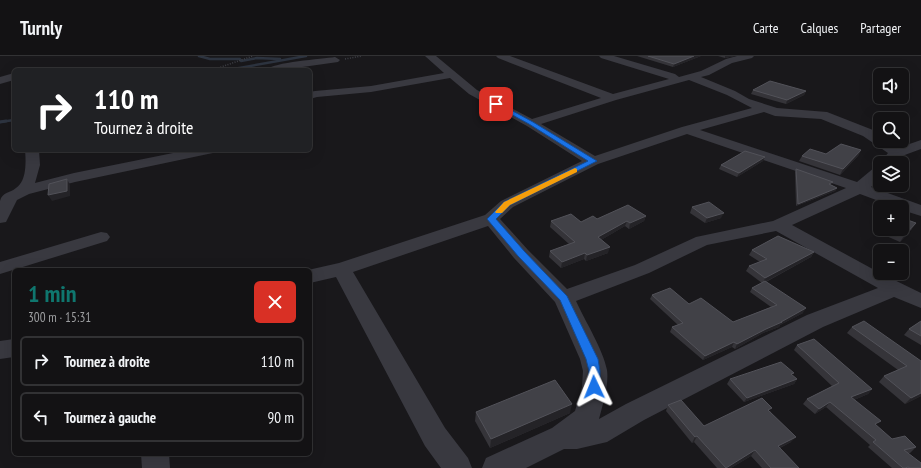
<!DOCTYPE html>
<html lang="fr">
<meta charset="utf-8">
<style>
body{margin:0;font-family:"PT Sans Narrow",sans-serif;background:#1c1b1d;color:#f1f3f6;height:100vh;display:flex;flex-direction:column;font-size:15px;white-space:nowrap}
*{box-sizing:border-box;margin:0}
p{font-size:13px;color:#9d9ea0}
.icon{flex:none;width:22px;height:22px;fill:none;stroke:currentColor;stroke-width:2;stroke-linecap:round;stroke-linejoin:round}
.map{position:relative;flex:1;overflow:hidden}
.side{position:absolute;left:12px;top:212px;width:300px;height:188px;display:flex;flex-direction:column;background:#131214;border-radius:6px;box-shadow:0 4px 16px #0002,0 0 0 1px #323234}
.side>*{flex:none}
.banner{position:absolute;left:12px;top:12px;width:300px;height:84px;border-radius:6px;box-shadow:0 4px 16px #0002,0 0 0 1px #323234;background:#202124;color:#fff;overflow:hidden}
.tools{position:absolute;left:873px;top:12px;display:grid;gap:8px}
.tools a{display:grid;place-items:center;width:36px;height:36px;border-radius:6px;background:#131214;box-shadow:0 4px 16px #0002,0 0 0 1px #323234;font-size:20px}
.pin{position:absolute;display:grid;place-items:center;width:34px;height:34px;color:#fff;margin:-17px;border-radius:8px;box-shadow:0 2px 6px #0006}
.me{position:absolute;width:44px;margin:-22px;rotate:358deg;stroke-linejoin:round;filter:drop-shadow(0 0 3px #0008)}
.turn{display:flex;align-items:center;gap:14px;height:84px;padding:0 16px;font-size:18px}
.turn .icon{width:52px;height:52px;stroke-width:2.5}
.turn b{display:block;font-size:28px;line-height:34px}
.round{display:grid;place-items:center;flex:none;width:42px;height:42px;border-radius:6px;background:#1c1b1d}
.head{display:flex;align-items:center;justify-content:space-between;height:68px;padding:0 16px}
h1{font-size:24px;font-weight:800;line-height:30px;color:#0f766e}
ul{padding:0;list-style:none}
li{display:flex;align-items:center;gap:12px;height:50px;margin:0 8px 6px;padding:0 8px;border:2px solid #323234;border-radius:6px}
li div{flex:1}
li b{display:block;font-size:15px}
li em{font-style:normal}
header{display:flex;align-items:center;gap:24px;box-sizing:border-box;height:56px;padding:0 20px;background:#131214;border-bottom:1px solid #323234}
header strong{font-size:19px}
nav{display:flex;gap:22px;margin-inline-start:auto;font-size:14px}
.map>svg:first-child{display:block}
.lines{fill:none;stroke-linecap:round;stroke-linejoin:round}
.stream-far1{stroke:#2d3440;stroke-width:2.5}
.stream{stroke:#2d3440;stroke-width:3}
.path{stroke:#3f4047;stroke-width:1.5;stroke-dasharray:1 1.5;stroke-linecap:butt}
.minor{fill:#393940;fill-rule:evenodd}
.wall{fill:#353439}
.shaded-wall{fill:#242327}
.building{fill:#414147;stroke:#525259}
.route{fill:#1a73e8;stroke:#114b97}
.slow{fill:#f59e0b}
</style>
<header>
<strong>Turnly</strong>
<nav><a>Carte</a><a>Calques</a><a>Partager</a></nav>
</header>
<div class="map">
<svg width="921" height="412" viewBox="0 0 921 412">
<rect width="100%" height="100%" fill="#19181b"/>
<g class="lines">
<g class="stream-far1">
<polyline points="199,0 210,3 240,3 241,5 257,2 280,3"/>
<polyline points="228,14 306,0"/>
<polyline points="0,66 14,64"/>
</g>
<polyline class="stream" points="0,66 6,65"/>
<g class="path">
<polyline points="345,3 362,0"/>
<polyline points="218,12 253,0"/>
<polyline points="167,14 203,14 218,12 220,14"/>
</g>
<g class="minor">
<path d="M 425,0 L 436,0 L 477,34 L 532,63 L 601,42 L 498,2 L 496,0 L 510,0 L 613,38 L 669,23 L 601,2 L 599,0 L 614,0 L 675,18 L 679,21 L 701,15 L 726,3 L 737,0 L 754,0 L 752,2 L 732,7 L 709,19 L 701,21 L 735,35 L 749,43 L 777,52 L 827,56 L 873,74 L 880,79 L 880,85 L 889,85 L 898,92 L 921,84 L 921,93 L 902,100 L 895,107 L 881,107 L 883,103 L 888,97 L 863,80 L 821,63 L 775,60 L 764,56 L 700,74 L 857,126 L 875,111 L 880,110 L 880,122 L 871,131 L 921,149 L 921,160 L 902,154 L 902,151 L 895,151 L 860,138 L 792,169 L 880,217 L 921,237 L 921,252 L 894,241 L 823,271 L 644,364 L 607,386 L 577,393 L 564,393 L 526,412 L 482,412 L 486,402 L 552,372 L 575,355 L 582,331 L 583,315 L 580,303 L 555,246 L 514,202 L 488,170 L 353,216 L 445,372 L 468,402 L 472,412 L 441,412 L 425,390 L 336,221 L 310,227 L 310,214 L 308,214 L 339,207 L 485,159 L 501,145 L 582,105 L 527,70 L 469,38 L 450,22 L 371,36 L 317,41 L 310,43 L 310,36 L 315,35 L 371,30 L 444,17 ZM 689,24 L 727,39 L 752,52 L 682,71 L 595,100 L 541,68 L 616,44 ZM 687,78 L 846,132 L 773,165 L 696,181 L 635,209 L 567,233 L 528,194 L 500,163 L 513,151 L 598,108 ZM 776,175 L 878,232 L 807,259 L 626,348 L 599,363 C 603,348 609,329 607,314 C 603,293 585,265 576,245 L 649,217 L 707,189 Z"/>
<path d="M 335,1 L 340,4 L 338,6 L 281,14 L 266,14 C 273,6 322,3 335,1 Z"/>
<polygon points="14,17 14,24 0,28 0,21"/>
<path d="M 25,94 L 39,94 L 40,109 L 35,127 L 74,117 L 188,94 L 215,94 L 213,97 L 208,98 L 75,126 L 29,138 L 17,144 L 6,166 L 0,167 C 0,160 0,152 0,145 C 2,136 10,137 16,132 C 27,125 26,105 25,94 Z"/>
<polygon points="101,176 107,177 110,181 107,185 0,218 0,206"/>
<polygon points="14,283 14,301 0,303 0,285"/>
<polygon points="141,398 169,398 170,412 142,412"/>
</g>
</g>
<g class="wall">
<polygon points="637,0 701,0 673,11"/>
<polygon points="718,0 735,0 725,2"/>
<polygon points="753,34 806,35 804,39 786,48 751,38"/>
<polygon points="861,94 858,100 840,119 799,105 802,100 826,98"/>
<polygon points="765,101 763,105 737,121 719,113 721,109"/>
<polygon points="796,113 831,129 837,132 835,135 796,150 795,116"/>
<polygon points="692,151 721,162 705,167 690,157"/>
<polygon points="902,151 903,152 908,154 903,162 912,173 900,186 884,179 888,173 902,173"/>
<polygon points="646,160 644,165 629,173 625,170 601,184 608,197 586,205 584,203 561,212 549,201 550,195 569,188 550,171 551,165 581,166"/>
<polygon points="752,194 814,196 811,201 766,226 803,257 780,269 779,271 763,277 735,293 732,291 703,304 670,276 672,271 678,269 650,243 652,239 689,248 733,266 771,251 750,236 752,232 762,227 746,215 749,210 760,206 749,199"/>
<polygon points="921,265 921,289 904,279 909,273"/>
<polygon points="852,271 914,300 921,340 905,348 879,326 884,320 898,314 847,277"/>
<polygon points="797,289 872,333 868,338 854,344 876,370 892,383 916,391 910,397 908,397 921,412 892,412 868,391 870,389 826,351 815,358 803,348 807,343 832,330 794,294"/>
<polygon points="730,323 797,323 794,328 744,346 727,328"/>
<polygon points="668,349 704,370 770,355 791,386 780,392 799,412 762,412 751,400 731,412 717,412 694,386 692,387 666,355"/>
<polygon points="476,356 570,357 490,392 475,365"/>
</g>
<g class="shaded-wall">
<polygon points="694,0 701,0 673,11 674,8"/>
<polygon points="725,0 735,0 725,2"/>
<polygon points="806,35 804,39 786,48 787,44"/>
<polygon points="861,94 858,100 840,119 843,113"/>
<polygon points="765,101 763,105 737,121 739,117"/>
<polygon points="67,123 70,129 70,140 52,145 48,139"/>
<polygon points="837,132 835,135 796,150 798,148"/>
<polygon points="724,157 721,162 705,167 707,162"/>
<polygon points="646,160 644,165 629,173 630,167"/>
<polygon points="627,165 625,170 596,187 598,181"/>
<polygon points="916,167 912,173 900,186 904,180"/>
<polygon points="610,191 608,197 586,205 587,199"/>
<polygon points="814,196 811,201 763,227 765,222"/>
<polygon points="585,197 584,203 561,212 562,206"/>
<polygon points="806,252 803,257 780,269 779,271 763,277 735,293 737,288"/>
<polygon points="734,286 732,291 703,304 705,300"/>
<polygon points="797,323 794,328 744,346 747,342"/>
<polygon points="872,333 868,338 847,347 851,341"/>
<polygon points="921,337 921,340 905,348 911,342"/>
<polygon points="830,346 826,351 815,358 819,353"/>
<polygon points="572,348 570,357 490,392 491,383"/>
<polygon points="697,380 694,386 692,387 695,381"/>
<polygon points="796,381 791,386 773,395 778,390"/>
<polygon points="755,394 751,400 731,412 726,412"/>
</g>
<g class="building">
<polygon points="648,0 694,0 674,8"/>
<polygon points="770,25 806,35 787,44 753,34"/>
<polygon points="841,88 861,94 843,113 802,100 810,93 826,98"/>
<polygon points="745,95 765,101 739,117 721,109"/>
<polygon points="796,113 833,126 829,128 837,132 798,148"/>
<polygon points="67,123 67,135 48,139 49,128"/>
<polygon points="709,146 724,157 707,162 692,151"/>
<polygon points="628,149 646,160 630,167 627,165 598,181 610,191 587,199 585,197 562,206 550,195 575,186 551,165 571,158 581,166 593,160 597,163"/>
<polygon points="895,149 902,150 903,152 908,154 904,161 902,160 902,151 894,151"/>
<polygon points="902,162 916,167 904,180 888,173 902,173"/>
<polygon points="778,180 814,196 765,222 749,210 767,203 752,194"/>
<polygon points="765,225 806,252 781,266 782,266 766,273 737,288 734,286 705,300 672,271 683,267 652,239 670,232 689,248 701,242 733,266 777,249 752,232"/>
<polygon points="864,265 921,305 921,337 911,342 884,320 907,310 852,271"/>
<polygon points="921,265 921,280 909,273"/>
<polygon points="814,283 872,333 851,341 881,365 875,368 892,383 905,380 916,391 904,394 921,407 921,412 910,412 908,411 905,412 903,412 873,386 876,384 830,346 819,353 807,343 839,327 797,289"/>
<polygon points="781,306 794,317 791,318 797,323 747,342 730,323"/>
<polygon points="555,324 572,348 491,383 476,356"/>
<polygon points="762,342 772,352 768,354 796,381 778,390 799,412 771,412 755,394 726,412 697,380 695,381 668,349 681,344 704,370"/>
</g>
<polygon class="route" points="494,47 498,47 533,66 597,105 510,149 496,163 525,196 567,240 598,303 600,315 600,331 599,334 594,336 590,334 588,331 589,315 586,303 560,244 518,200 487,163 504,146 588,105 529,68 494,49"/>
<polygon class="slow" points="575,112 577,113 577,116 510,149 502,157 496,157 495,156 504,146"/>
</svg>
<div class="tools">
<a><svg class="icon" aria-label="sound" viewBox="0 0 24 24"><path d="M4 9h4l5-4v14l-5-4H4zM17 9q2 3 0 6"/></svg></a>
<a><svg class="icon" aria-label="search" viewBox="0 0 24 24"><circle cx="10" cy="10" r="6"/><path d="M15 15l6 6"/></svg></a>
<a><svg class="icon" aria-label="layers" viewBox="0 0 24 24"><path d="M12 4l9 5-9 5-9-5zM3 14l9 5 9-5"/></svg></a>
<a>+</a>
<a>−</a>
</div>
<div class="pin" style="left:496px;top:48px;background:#d93025"><svg class="icon" aria-label="arrive" viewBox="0 0 24 24"><path d="M6 21V4h12l-3 4 3 4H6"/></svg></div>
<svg class="me" style="left:594px;top:331px" viewBox="-20 -20 40 40"><path d="M0-17L14 15 0 8-14 15z" fill="#1a73e8" stroke="#fff" stroke-width="4"/></svg>
<div class="banner">
<div class="turn"><svg class="icon" aria-label="right" viewBox="0 0 24 24"><path d="M7 20v-9h11M14 6l5 5-5 5"/></svg><div><b>110 m</b>Tournez à droite</div></div>
</div>
<section class="side">
<div class="head"><div><h1>1 min</h1><p>300 m · 15:31</p></div><a class="round" style="background:#d93025;color:#fff"><svg class="icon" aria-label="close" viewBox="0 0 24 24"><path d="M6 6l12 12M18 6L6 18"/></svg></a></div>
<ul>
<li><svg class="icon" aria-label="right" viewBox="0 0 24 24"><path d="M7 20v-9h11M14 6l5 5-5 5"/></svg><div><b>Tournez à droite</b></div><em>110 m</em></li>
<li><svg class="icon" aria-label="left" viewBox="0 0 24 24"><path d="M17 20v-9H6M10 6l-5 5 5 5"/></svg><div><b>Tournez à gauche</b></div><em>90 m</em></li>
</ul>
</section>
</div>
